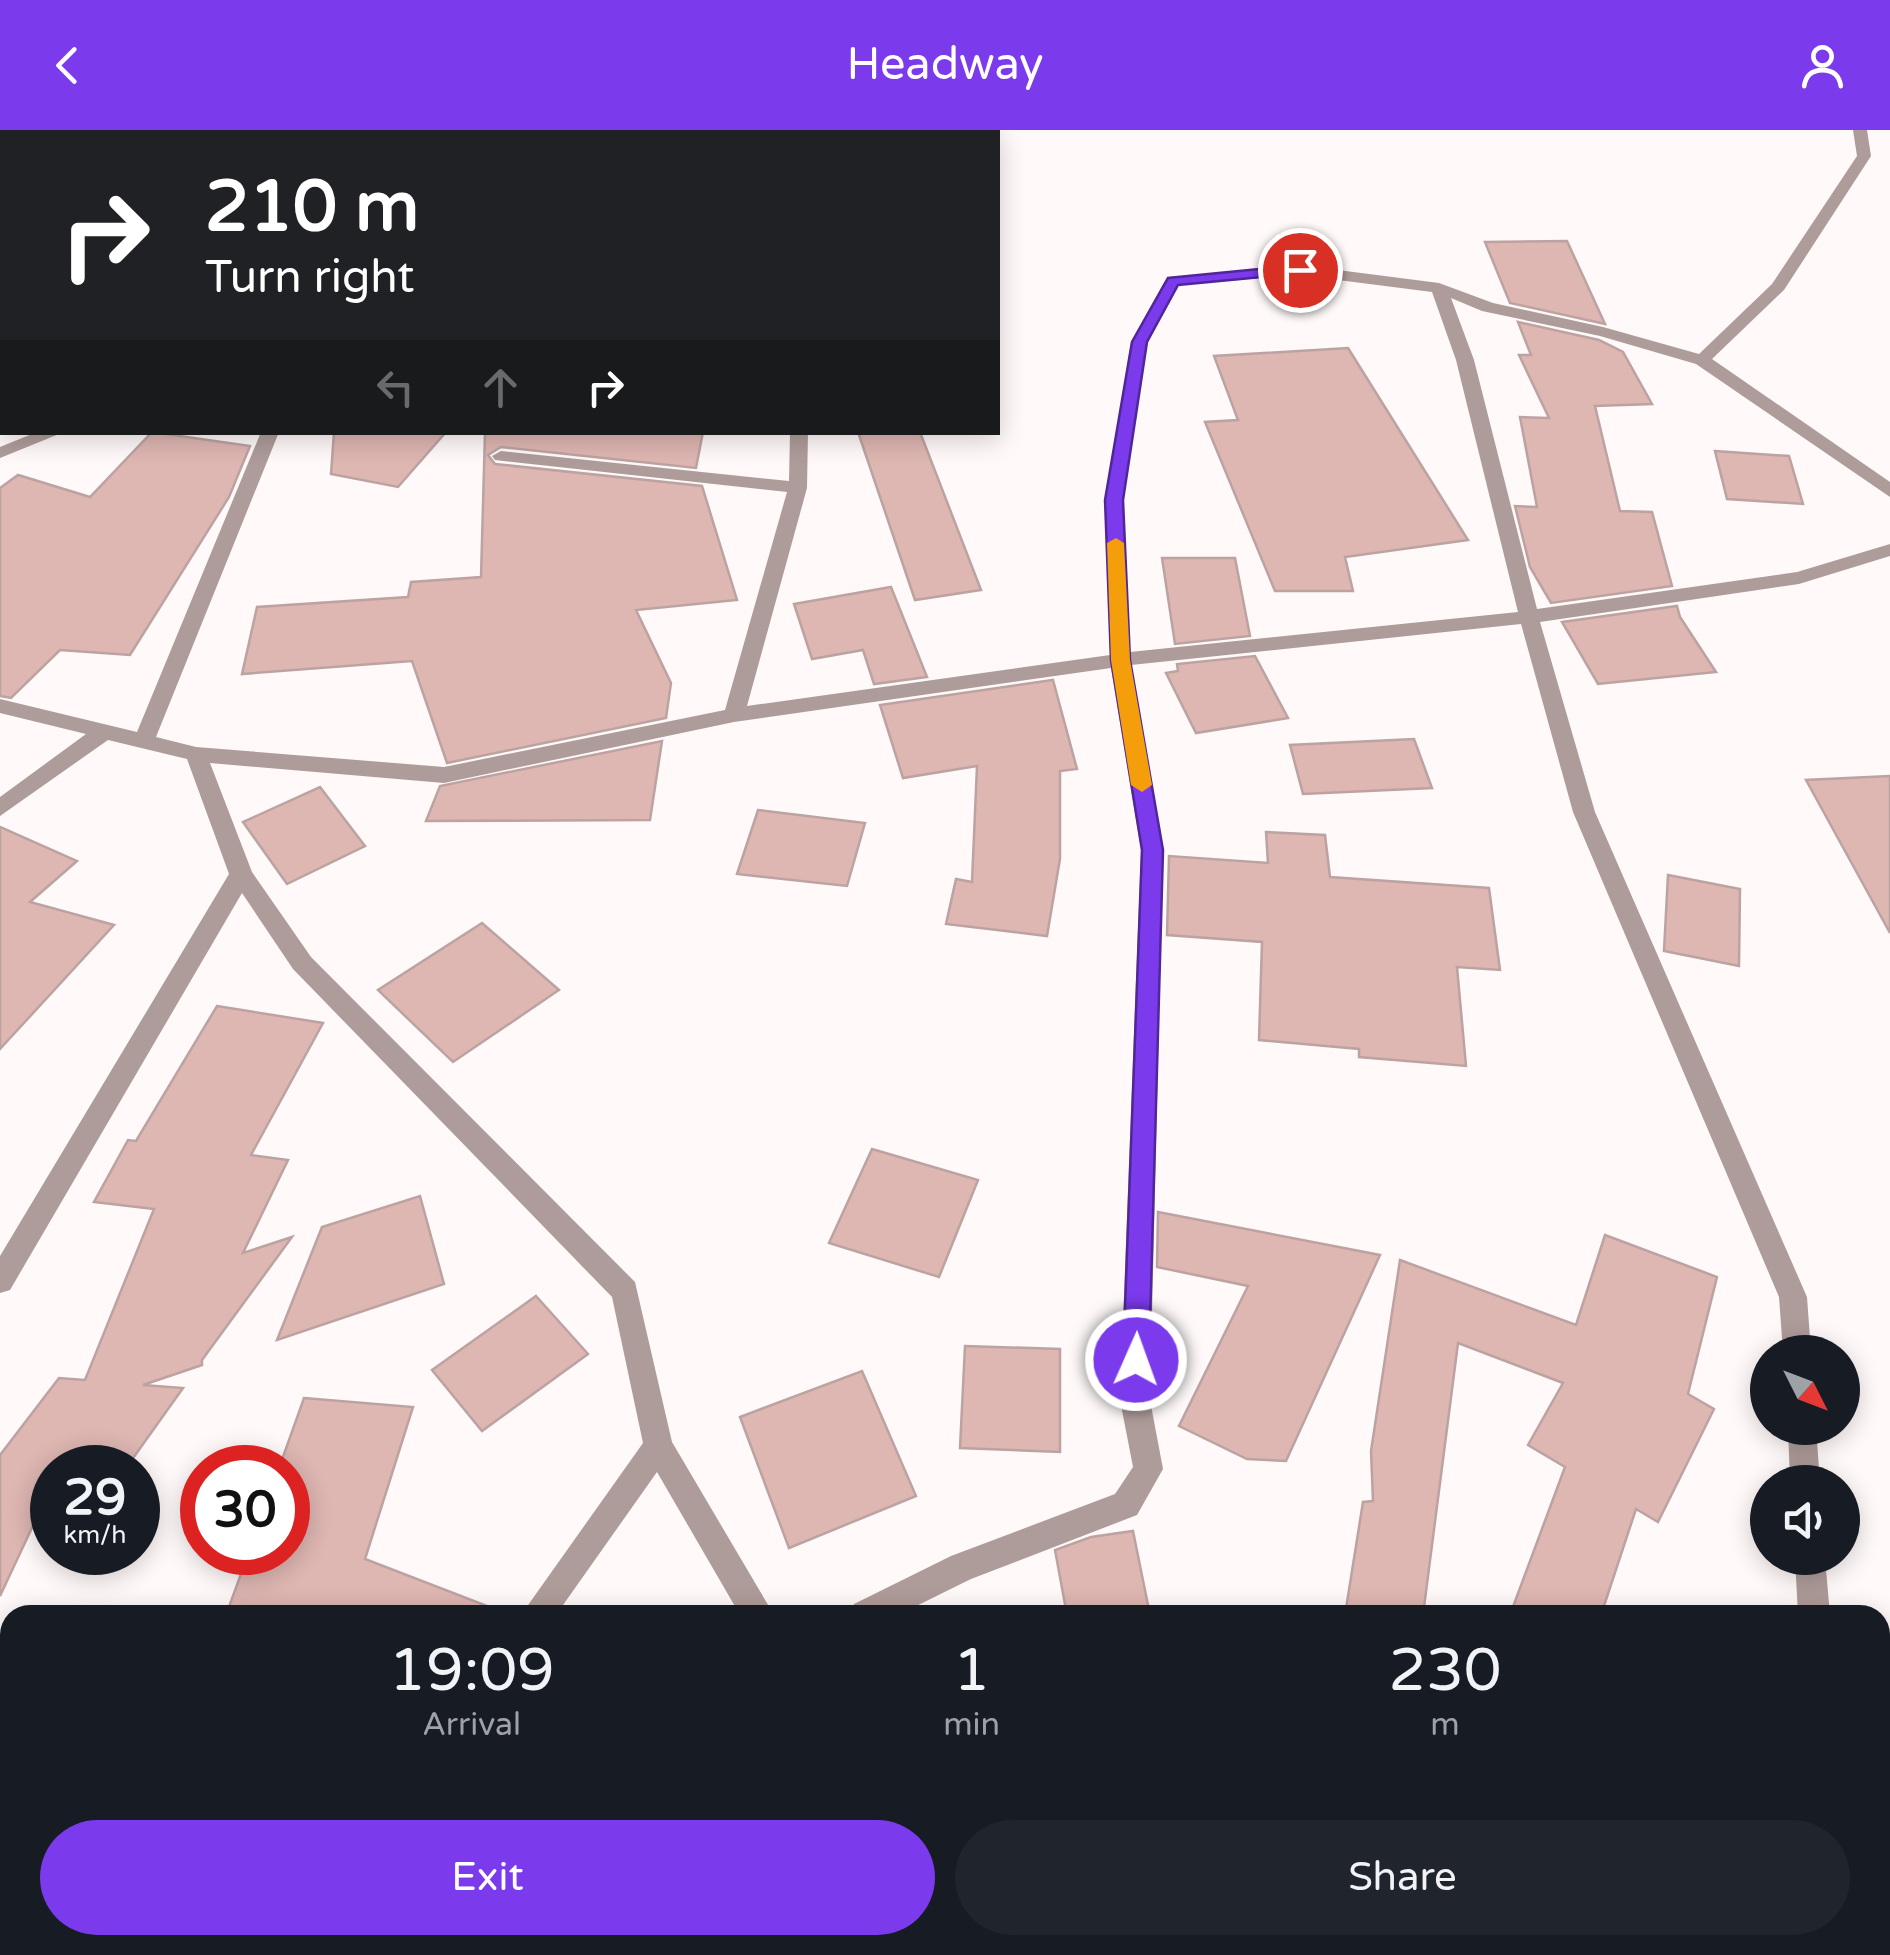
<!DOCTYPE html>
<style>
body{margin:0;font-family:"Varela Round",sans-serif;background:#20242c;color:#f1f3f6;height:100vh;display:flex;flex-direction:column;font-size:38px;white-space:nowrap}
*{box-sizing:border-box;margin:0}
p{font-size:32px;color:#9ea1a6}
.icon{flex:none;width:55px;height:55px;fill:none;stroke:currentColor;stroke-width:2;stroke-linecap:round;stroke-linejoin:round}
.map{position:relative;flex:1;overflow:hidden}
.sheet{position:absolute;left:0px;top:1475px;width:1890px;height:350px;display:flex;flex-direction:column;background:#171b24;border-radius:30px 30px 0 0;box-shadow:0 5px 25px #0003}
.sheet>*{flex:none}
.banner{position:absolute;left:0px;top:0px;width:1000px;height:305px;box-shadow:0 5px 25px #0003;background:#202124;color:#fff;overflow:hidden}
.needle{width:65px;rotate:132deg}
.tools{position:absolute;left:1750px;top:1205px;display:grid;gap:20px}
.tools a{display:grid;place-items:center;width:110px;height:110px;border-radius:50%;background:#171b24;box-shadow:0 5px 25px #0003;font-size:50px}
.speed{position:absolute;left:30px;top:1315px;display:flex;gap:20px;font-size:50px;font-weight:700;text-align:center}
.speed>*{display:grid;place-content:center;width:130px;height:130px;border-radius:50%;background:#171b24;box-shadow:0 5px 25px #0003;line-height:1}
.speed small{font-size:25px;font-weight:400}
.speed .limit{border:15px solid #d22;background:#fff;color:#111}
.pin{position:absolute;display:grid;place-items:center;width:85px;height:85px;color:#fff;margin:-42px;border:5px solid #fff;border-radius:50%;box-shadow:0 2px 10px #0007}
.me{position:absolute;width:110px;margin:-55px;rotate:2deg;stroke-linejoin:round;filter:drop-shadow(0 0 8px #0008)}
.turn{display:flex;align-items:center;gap:35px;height:210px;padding:0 40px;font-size:45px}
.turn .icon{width:130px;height:130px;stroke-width:2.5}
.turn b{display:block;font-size:70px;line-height:85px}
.lanes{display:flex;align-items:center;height:95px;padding:0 40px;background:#0003;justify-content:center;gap:50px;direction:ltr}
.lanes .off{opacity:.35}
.eta{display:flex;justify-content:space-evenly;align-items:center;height:170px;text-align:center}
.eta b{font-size:60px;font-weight:600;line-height:70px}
.primary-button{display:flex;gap:20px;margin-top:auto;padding:20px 40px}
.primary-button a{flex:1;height:115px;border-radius:60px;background:#7c3aed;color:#fff;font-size:40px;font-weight:600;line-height:115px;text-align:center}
.primary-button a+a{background:#20242c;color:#f1f3f6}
header{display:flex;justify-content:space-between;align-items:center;height:130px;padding:0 40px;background:#7c3aed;color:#fff;font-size:45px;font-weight:600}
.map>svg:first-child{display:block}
.building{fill:#deb6b2;stroke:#bca3a1;stroke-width:2.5}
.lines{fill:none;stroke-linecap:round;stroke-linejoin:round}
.minor{fill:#ae9c9a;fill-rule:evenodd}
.route{fill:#7c3aed;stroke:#51269a;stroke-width:2.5}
.slow{fill:#f59e0b}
</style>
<header><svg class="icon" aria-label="back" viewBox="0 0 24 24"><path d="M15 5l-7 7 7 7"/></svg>Headway<svg class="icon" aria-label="person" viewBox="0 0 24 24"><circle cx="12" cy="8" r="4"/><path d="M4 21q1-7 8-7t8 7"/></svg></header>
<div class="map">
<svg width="1890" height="1825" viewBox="0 0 1890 1825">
<rect width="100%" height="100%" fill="#fff9f9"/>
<g class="building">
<polygon points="1567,111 1605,194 1510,173 1485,112"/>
<polygon points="1518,192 1599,210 1623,222 1652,274 1595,276 1620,381 1652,382 1672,456 1551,473 1530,437 1515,376 1537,377 1520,287 1549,288 1519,225 1531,225"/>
<polygon points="1348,218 1468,410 1345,427 1353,461 1275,461 1205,292 1238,290 1214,226"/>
<polygon points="152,302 250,316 229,367 130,525 60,520 11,568 0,566 0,358 18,345 90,367"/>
<polygon points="334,302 446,302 398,357 331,344"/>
<polygon points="485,302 703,302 696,338 501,317 488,325 495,334 702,356 737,470 636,480 671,553 666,588 447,633 412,531 242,544 257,477 408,467 411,452 481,447"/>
<polygon points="858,302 920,302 981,460 915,470"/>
<polygon points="1715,321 1789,326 1803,374 1727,369"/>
<polygon points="1162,428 1235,428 1250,506 1175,514"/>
<polygon points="891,457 927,547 874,554 863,520 812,529 794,474"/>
<polygon points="1677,476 1680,487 1716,542 1598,554 1562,492"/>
<polygon points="1255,526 1288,588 1196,603 1166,543 1178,541 1177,534"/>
<polygon points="1053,550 1077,639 1060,641 1060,729 1047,806 946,794 956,749 972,752 977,636 903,648 880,575"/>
<polygon points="1414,609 1432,658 1303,664 1290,615"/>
<polygon points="662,611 650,690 426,691 440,656"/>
<polygon points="1890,646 1890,803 1806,650"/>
<polygon points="320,657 365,716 287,754 243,692"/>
<polygon points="758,680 865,693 847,756 737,744"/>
<polygon points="0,697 77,731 30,772 114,795 0,919"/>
<polygon points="1266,702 1325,705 1330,747 1489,758 1500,840 1457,837 1466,936 1359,927 1359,919 1259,910 1262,812 1167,805 1169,726 1268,733"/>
<polygon points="1668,745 1740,759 1739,836 1664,821"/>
<polygon points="482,793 559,860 453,932 378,860"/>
<polygon points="217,876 323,893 251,1025 288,1030 243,1123 292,1107 202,1230 202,1235 143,1255 183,1258 126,1338 52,1338 52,1355 0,1466 0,1325 59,1248 85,1250 154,1079 94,1072 128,1010 136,1011"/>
<polygon points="872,1019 978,1050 939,1147 829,1113"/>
<polygon points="420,1066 444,1154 277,1210 322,1097"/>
<polygon points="1158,1082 1380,1125 1286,1331 1247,1329 1179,1296 1248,1156 1157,1137"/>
<polygon points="1605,1105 1717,1147 1688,1264 1714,1279 1658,1392 1636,1379 1601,1485 1510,1485 1565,1337 1528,1315 1563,1253 1458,1213 1423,1485 1345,1485 1363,1372 1373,1371 1371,1321 1400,1130 1576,1195"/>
<polygon points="536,1166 588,1224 482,1301 432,1240"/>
<polygon points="965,1216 1060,1219 1060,1322 960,1318"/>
<polygon points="862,1241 916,1366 789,1418 740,1287"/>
<polygon points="304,1268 413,1277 365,1429 500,1481 499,1485 226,1485 249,1422 288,1422 288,1338 279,1338"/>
<polygon points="1133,1401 1150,1485 1067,1485 1055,1420 1091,1407"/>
</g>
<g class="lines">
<g class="minor">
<polygon points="177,0 195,0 196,2 178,2"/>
<path d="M 1853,0 L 1867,0 L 1871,26 L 1784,160 L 1712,229 L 1890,352 L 1890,367 L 1696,234 L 1600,206 L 1482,181 L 1451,168 L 1474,230 L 1537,479 L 1797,442 L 1890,414 L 1890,426 L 1799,454 L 1540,492 L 1595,682 L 1807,1167 L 1811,1222 L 1783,1222 L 1779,1167 L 1573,682 L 1521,494 L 1131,535 L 1163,720 L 1150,1270 L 1163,1339 L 1137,1385 L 971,1449 L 898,1485 L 849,1485 L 854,1474 L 951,1426 L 1115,1364 L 1133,1337 L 1120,1270 L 1141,720 L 1111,538 L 734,592 L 444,653 L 210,633 L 252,742 L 311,827 L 635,1152 L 672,1312 L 774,1485 L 740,1485 L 657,1342 L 556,1485 L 521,1485 L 643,1313 L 612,1167 L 293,839 L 242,763 L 10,1160 L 0,1163 L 0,1126 L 229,744 L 187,629 L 108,610 L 0,686 L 0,667 L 86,604 L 0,583 L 0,569 L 137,602 L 261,302 L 279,302 L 156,607 L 196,617 L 444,637 L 725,580 L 787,362 L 495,330 L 492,326 L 501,321 L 789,351 L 790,302 L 808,302 L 807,358 L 747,576 L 1110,525 L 1105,370 L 1131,213 L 1167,148 L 1299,135 L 1439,153 L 1493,173 L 1603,197 L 1699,224 L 1772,154 L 1857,26 ZM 1299,145 L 1432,162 L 1456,230 L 1518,482 L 1130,522 L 1123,370 L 1147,213 L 1179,155 Z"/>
<polygon points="37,302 64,302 0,328 0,317"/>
<polygon points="1788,1298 1816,1298 1820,1352 1790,1352"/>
<polygon points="1795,1428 1825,1428 1830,1485 1798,1485"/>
<polygon points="399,1815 435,1815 431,1825 395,1825"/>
<polygon points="1365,1815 1428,1815 1432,1825 1369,1825"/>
<polygon points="1817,1815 1853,1815 1854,1825 1818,1825"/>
</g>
</g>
<polygon class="route" points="1300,135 1305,137 1305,143 1178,155 1147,212 1123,370 1130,530 1163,720 1149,1230 1145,1239 1136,1242 1127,1239 1123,1230 1142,720 1111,530 1105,370 1132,212 1168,148"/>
<polygon class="slow" points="1116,408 1124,413 1130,530 1152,655 1142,662 1131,655 1111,530 1107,413"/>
</svg>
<div class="tools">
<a><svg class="needle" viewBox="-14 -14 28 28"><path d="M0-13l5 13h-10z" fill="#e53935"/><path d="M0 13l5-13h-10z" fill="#9ea1a6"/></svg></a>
<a><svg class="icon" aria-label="sound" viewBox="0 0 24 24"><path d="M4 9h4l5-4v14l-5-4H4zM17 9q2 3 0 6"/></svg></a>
</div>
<div class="speed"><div>29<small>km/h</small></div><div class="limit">30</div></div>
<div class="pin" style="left:1300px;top:140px;background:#d93025"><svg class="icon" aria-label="arrive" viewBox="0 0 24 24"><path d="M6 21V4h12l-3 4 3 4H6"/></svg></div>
<svg class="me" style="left:1136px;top:1230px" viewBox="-20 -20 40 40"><circle r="17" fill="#7c3aed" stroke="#fff" stroke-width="3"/><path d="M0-11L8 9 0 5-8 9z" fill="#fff"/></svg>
<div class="banner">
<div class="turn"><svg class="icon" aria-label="right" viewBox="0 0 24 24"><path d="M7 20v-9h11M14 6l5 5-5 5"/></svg><div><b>210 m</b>Turn right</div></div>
<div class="lanes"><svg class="icon off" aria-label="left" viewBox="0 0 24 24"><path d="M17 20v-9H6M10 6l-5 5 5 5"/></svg><svg class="icon off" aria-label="ahead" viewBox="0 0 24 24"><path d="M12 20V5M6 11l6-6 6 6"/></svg><svg class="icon" aria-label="right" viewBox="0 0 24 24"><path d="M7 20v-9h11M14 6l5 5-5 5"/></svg></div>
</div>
<section class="sheet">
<div class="eta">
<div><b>19:09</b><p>Arrival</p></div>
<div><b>1</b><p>min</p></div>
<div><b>230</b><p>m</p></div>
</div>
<div class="primary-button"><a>Exit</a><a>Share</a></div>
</section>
</div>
